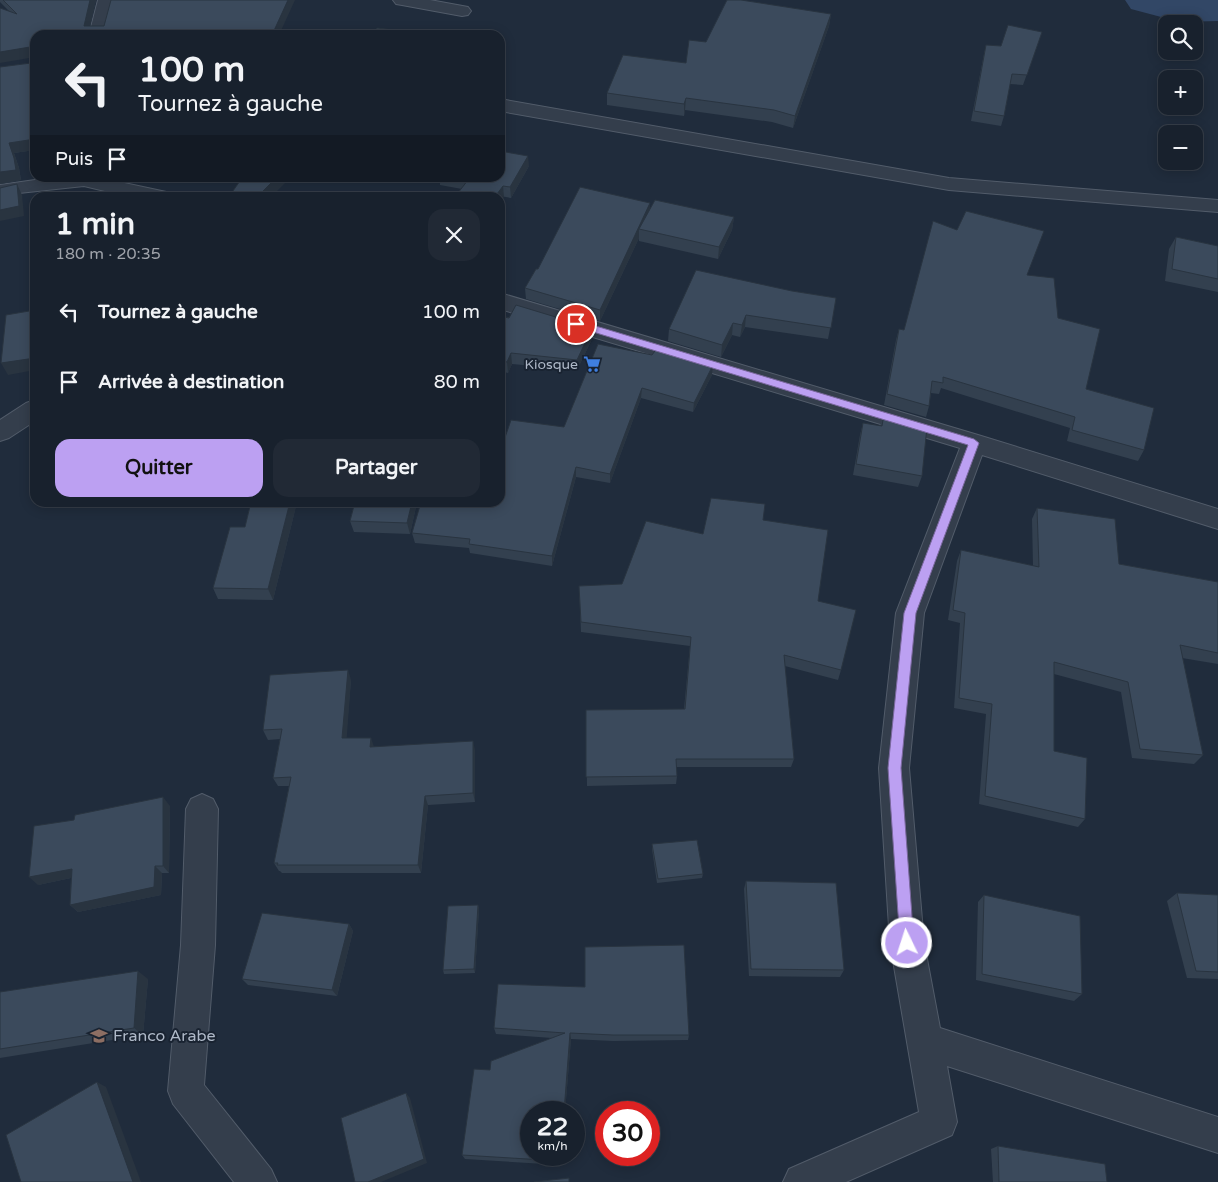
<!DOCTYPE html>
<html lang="fr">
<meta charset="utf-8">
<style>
body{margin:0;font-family:"Varela Round",sans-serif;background:#212935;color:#f1f3f6;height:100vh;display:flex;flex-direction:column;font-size:19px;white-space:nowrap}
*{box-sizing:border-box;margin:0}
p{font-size:16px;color:#9fa3aa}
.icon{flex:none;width:28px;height:28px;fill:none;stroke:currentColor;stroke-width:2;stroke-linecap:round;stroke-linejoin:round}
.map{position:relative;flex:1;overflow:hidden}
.drawer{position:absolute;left:30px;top:192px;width:475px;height:315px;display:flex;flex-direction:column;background:#18212d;border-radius:15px;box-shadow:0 2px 12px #0003,0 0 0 1px #363e49}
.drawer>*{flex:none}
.guide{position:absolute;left:30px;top:30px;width:475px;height:152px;border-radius:15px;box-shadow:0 2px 12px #0003,0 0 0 1px #363e49;background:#18212d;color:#f1f3f6;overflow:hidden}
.controls{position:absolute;left:1158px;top:15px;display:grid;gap:10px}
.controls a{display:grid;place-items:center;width:45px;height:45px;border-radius:10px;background:#18212d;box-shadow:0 2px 12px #0003,0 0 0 1px #363e49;font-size:25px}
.speed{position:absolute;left:520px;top:1101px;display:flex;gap:10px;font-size:25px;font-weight:700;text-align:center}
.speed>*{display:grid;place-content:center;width:65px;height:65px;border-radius:50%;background:#18212d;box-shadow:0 2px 12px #0003,0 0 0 1px #363e49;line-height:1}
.speed small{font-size:12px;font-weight:400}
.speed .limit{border:8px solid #d22;background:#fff;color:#111}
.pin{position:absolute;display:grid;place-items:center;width:42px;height:42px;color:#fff;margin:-21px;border:2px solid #fff;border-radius:50%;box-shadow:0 1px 5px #0007}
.me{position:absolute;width:55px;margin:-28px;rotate:356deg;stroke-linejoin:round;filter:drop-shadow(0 0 4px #0008)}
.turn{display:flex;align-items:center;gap:18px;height:105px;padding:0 25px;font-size:22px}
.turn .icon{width:65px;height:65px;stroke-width:2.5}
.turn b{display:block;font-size:35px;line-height:42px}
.then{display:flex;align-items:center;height:48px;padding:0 25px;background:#0003;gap:10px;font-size:19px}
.round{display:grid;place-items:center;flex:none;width:52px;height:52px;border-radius:15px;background:#212935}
.head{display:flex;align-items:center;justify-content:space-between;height:85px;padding:0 25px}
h1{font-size:30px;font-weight:800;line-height:38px}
.primary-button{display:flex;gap:10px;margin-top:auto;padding:10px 25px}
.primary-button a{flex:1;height:58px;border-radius:15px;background:#bca0f2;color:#111;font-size:20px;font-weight:800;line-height:58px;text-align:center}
.primary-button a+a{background:#212935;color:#f1f3f6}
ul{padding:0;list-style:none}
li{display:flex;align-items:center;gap:15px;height:70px;padding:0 25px}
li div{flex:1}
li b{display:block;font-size:19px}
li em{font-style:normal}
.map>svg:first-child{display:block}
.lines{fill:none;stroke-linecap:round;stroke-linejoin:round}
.river{fill:#324766;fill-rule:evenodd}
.minor-casing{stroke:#525c6a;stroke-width:2}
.minor{fill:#343e4c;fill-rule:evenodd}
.wall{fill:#33404f}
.shaded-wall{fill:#293440}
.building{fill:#3b4a5c;stroke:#293440}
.route{fill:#bca0f2;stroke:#7a689d}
.labels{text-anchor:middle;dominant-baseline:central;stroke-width:4;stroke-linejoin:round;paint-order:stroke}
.poi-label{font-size:14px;fill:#afb9c8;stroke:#192331;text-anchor:end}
.near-poi-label{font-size:16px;fill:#afb9c8;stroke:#192331;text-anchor:start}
</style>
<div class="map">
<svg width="1218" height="1182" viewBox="0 0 1218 1182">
<rect width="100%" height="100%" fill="#202c3c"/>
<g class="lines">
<polygon class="river" points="1125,0 1218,0 1218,21 1180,22 1131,9"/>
<g class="minor-casing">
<g id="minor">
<polygon points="98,0 116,0 107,35 89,35"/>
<polygon points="393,0 430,0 468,7 471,11 468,15 462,16 402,5 396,4"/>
<polygon points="500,99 949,178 1218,200 1218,212 949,190 500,111"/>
<polygon points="49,178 101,178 171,193 174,198 134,198 84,186 19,193 0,197 0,185"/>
<polygon points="500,293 978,435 1218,509 1218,529 982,455 924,613 909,768 924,943 940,1028 1218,1117 1218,1153 947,1066 957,1122 952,1135 846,1182 783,1182 789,1169 919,1112 890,943 879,768 896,613 960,448 500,309"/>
<polygon points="35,400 35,421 9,438 0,441 0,420 26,403"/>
<polygon points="202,794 213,799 218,809 215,945 204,1085 271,1169 277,1182 234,1182 173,1104 168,1091 181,945 186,809 191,799"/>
</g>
</g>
<use href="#minor" class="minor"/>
</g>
<g class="wall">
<polygon points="0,0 96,0 90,26 279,35 35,35 35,150 14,153 19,168 21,180 0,184 31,63 32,61 32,58 9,11 0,2"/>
<polygon points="831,14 829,26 793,128 772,122 685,110 684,116 607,105 607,93 686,63 706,42"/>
<polygon points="1042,32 1023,85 1010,84 1004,116 1001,126 971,121 984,54 986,45 1001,46"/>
<polygon points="529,166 511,198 440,185 440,183 420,178 500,178"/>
<polygon points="650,209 734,217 732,230 718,259 639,241 639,238 600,321 526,299 525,288 538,269"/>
<polygon points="1176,237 1218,246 1218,292 1165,281 1169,249"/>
<polygon points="1027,275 1058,318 1086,389 1144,450 1138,461 1067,441 1070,428 941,388 939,394 931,393 929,406 926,417 884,405 896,340 899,329 904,330"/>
<polygon points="792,291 836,298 828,339 745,327 740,337 732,335 721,357 668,341 669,329"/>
<polygon points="500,316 592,328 592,339 577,370 512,364 508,373 500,371"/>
<polygon points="598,344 712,375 693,412 641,398 610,483 576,477 552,566 470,553 469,548 415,543 412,533 500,502 564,427"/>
<polygon points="884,414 922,476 918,487 853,475 860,435 863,423 880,426"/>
<polygon points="251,502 297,502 273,600 218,599 213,588 245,527"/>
<polygon points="355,502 417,502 410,534 354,532 350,521"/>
<polygon points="1037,508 1119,564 1218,582 1218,664 1182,658 1203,755 1194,764 1132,758 1121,692 1054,674 1054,751 1085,819 1078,827 979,804 986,714 954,708 960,623 948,620 957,561 961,550 1033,566 1032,519"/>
<polygon points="763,520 818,601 841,670 838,680 785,666 794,759 791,767 676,767 677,776 676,784 587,786 586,710 684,709 690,646 581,632 579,586 622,584 703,534"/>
<polygon points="351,680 346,738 374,747 475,750 475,802 428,805 421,873 282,873 280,871 279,871 274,863 289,786 278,786 273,778 280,739 268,740 263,730"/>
<polygon points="170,806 169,873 162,873 161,895 78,912 70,905 71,878 38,885"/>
<polygon points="652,844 703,874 702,878 657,883 652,849"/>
<polygon points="746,881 844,970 840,977 749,976 744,889"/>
<polygon points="1177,893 1218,895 1218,979 1187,978 1167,901"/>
<polygon points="984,895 1082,994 1074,1001 976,980 978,902"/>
<polygon points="478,905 479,909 475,973 444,974 443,970"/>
<polygon points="349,924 353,931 337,996 248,985 242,979"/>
<polygon points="148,979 143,1035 0,1058 0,992"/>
<polygon points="494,1028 689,1035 688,1040 613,1041 571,1039 565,1112 531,1112 561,1155 561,1165 465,1159 462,1155 490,1070 552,1038 496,1034"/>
<polygon points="998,1146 1107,1182 993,1182 991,1149"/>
</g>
<g class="shaded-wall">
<polygon points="90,0 96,0 88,35 84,26"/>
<polygon points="288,0 295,0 279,35 272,35"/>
<polygon points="831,14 829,26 793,128 795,116"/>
<polygon points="30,47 35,57 0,63 0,52"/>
<polygon points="686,98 685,110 684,116 684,104"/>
<polygon points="35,139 35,150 14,153 19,168 21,180 0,184 0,172 9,143"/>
<polygon points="528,156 529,166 511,198 510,187"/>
<polygon points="276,178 290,178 270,198 256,198"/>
<polygon points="17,184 22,195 24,216 0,221 0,210"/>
<polygon points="503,186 504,197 500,201 500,198 494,198"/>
<polygon points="650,203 650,214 639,229 639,238 600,321 600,310"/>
<polygon points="734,217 732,230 718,259 719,247"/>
<polygon points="746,315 745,327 740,337 742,325"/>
<polygon points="733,323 732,335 721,357 722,345"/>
<polygon points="592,328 592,339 577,370 577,360"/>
<polygon points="511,353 512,364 508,373 507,362"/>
<polygon points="35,358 35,370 8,375 1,363"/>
<polygon points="713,365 712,375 693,412 694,403"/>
<polygon points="642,388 641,398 610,483 610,474"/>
<polygon points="576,467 576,477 552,566 552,556"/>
<polygon points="290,502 297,502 273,600 268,589"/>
<polygon points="412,502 417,502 410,534 407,523"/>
<polygon points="348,670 351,680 346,747 342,738"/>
<polygon points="371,738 374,747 370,747"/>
<polygon points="473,741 475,750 475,802 473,793"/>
<polygon points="425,796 428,805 421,873 418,865"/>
<polygon points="163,797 170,806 169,873 163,866"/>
<polygon points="155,866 162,873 161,895 78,912 70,905"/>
<polygon points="72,869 80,876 38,885 29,877"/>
<polygon points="478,905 479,909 475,973 474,969"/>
<polygon points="349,924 353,931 337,996 332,990"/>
<polygon points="138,971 148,979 143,1035 134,1028"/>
<polygon points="570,1033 571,1039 565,1112 564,1112"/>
<polygon points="97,1082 106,1087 141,1182 133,1182"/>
<polygon points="406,1093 410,1098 427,1163 381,1182 368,1182"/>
</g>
<g class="building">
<polygon points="3,0 90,0 84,26 104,26 111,0 288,0 272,35 35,35 35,139 9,143 14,158 16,170 0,172 0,67 31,63 32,61 32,49 30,47 0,52 0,8 17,14"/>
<polygon points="727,0 741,0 831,14 795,116 774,110 686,98 684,104 607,93 623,55 686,63 689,40 706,42"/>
<polygon points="1008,25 1042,32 1027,75 1012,74 1004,116 974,111 986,45 1001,46"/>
<polygon points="377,28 434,35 373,35"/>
<polygon points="500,151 528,156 510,187 503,186 494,198 454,198 468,180 456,178 500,178"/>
<polygon points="242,178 276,178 256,198 228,198"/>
<polygon points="17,184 19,206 0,210 0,188"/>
<polygon points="580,187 650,203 600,310 525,288 536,269 538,269"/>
<polygon points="655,200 734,217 719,247 639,229"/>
<polygon points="966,211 1044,231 1027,275 1054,278 1058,318 1100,329 1086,389 1154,408 1144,450 1072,430 1075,417 943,377 943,383 932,381 929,406 887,394 899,329 904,330 933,221 957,230"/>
<polygon points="1176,237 1218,246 1218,279 1172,269"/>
<polygon points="696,270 792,291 836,298 831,328 746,315 742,325 733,323 722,345 669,329"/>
<polygon points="516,305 592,328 577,360 511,353 507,362 500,361 500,316 509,318"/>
<polygon points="35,310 35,358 1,363 6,315"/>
<polygon points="598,344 652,355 657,348 713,365 694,403 642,388 610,474 576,467 552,556 469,544 470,539 412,533 421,502 500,502 500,452 511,420 564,427"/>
<polygon points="884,414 927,427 922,476 856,464 863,423 882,426"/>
<polygon points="711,498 765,504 763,520 828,530 818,601 856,610 841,670 784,655 794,759 676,759 677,776 586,777 586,710 685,709 691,637 581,622 579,586 622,584 646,521 703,534"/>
<polygon points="251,502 290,502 268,589 213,588 230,527 245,527"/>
<polygon points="355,502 412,502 407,523 350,521"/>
<polygon points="1037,508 1115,519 1119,564 1218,582 1218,653 1180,645 1203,755 1140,749 1128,682 1054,662 1054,751 1087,758 1085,819 985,796 992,704 959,698 965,613 953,610 961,550 1039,567"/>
<polygon points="348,670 342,738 371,738 370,747 473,741 473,793 425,796 418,865 277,865 278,863 274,863 291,777 273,778 282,729 263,730 270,675"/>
<polygon points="163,797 163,866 155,866 154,887 70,905 72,869 29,877 34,826 74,820 75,815"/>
<polygon points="697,840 703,874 658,879 652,844"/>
<polygon points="746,881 836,883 844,970 751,969"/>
<polygon points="1177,893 1218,895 1218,972 1196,971"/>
<polygon points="984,895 1080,916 1082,994 982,974"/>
<polygon points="478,905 474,969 443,970 448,906"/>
<polygon points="262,913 349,924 332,990 242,979"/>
<polygon points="684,945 689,1035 613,1035 570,1033 564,1112 531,1112 531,1155 560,1155 560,1161 462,1155 474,1069 490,1070 491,1061 565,1033 494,1028 498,984 585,987 585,947"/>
<polygon points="138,971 134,1028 0,1049 0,992"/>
<polygon points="97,1082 133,1182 21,1182 6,1135"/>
<polygon points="406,1093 424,1159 368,1182 355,1182 341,1118"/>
<polygon points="998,1146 1105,1164 1107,1182 999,1182"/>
<polygon points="569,1178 569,1182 534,1182"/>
</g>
<polygon class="route" points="573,321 579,321 974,439 979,443 916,613 901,768 914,943 912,948 907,950 902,948 900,943 888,768 904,613 968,445 573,326"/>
<defs>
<g id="supermarket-bare" transform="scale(1.35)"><path d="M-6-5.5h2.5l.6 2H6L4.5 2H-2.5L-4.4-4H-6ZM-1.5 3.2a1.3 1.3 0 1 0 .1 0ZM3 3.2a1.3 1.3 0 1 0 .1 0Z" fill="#3f7fe0" stroke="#192331" stroke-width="2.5" paint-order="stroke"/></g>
<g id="school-bare" transform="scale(1.35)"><path d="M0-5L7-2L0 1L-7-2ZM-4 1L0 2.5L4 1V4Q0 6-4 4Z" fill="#8d6e63" stroke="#192331" stroke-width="2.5" paint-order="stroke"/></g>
</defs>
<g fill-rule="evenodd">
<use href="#supermarket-bare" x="592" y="364"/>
<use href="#school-bare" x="99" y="1036"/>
</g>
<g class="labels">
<g class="poi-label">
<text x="578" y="364">Kiosque</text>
</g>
<g class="near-poi-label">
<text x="113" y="1036">Franco Arabe</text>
</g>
</g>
</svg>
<div class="controls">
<a><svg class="icon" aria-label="search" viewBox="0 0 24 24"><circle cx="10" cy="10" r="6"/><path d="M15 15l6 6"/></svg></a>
<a>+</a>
<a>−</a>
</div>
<div class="speed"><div>22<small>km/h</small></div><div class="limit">30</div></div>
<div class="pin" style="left:576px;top:324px;background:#d93025"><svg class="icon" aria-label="arrive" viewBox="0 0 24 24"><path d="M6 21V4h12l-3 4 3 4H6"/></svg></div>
<svg class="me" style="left:907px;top:943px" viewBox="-20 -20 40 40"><circle r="17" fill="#bca0f2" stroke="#fff" stroke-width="3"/><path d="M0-11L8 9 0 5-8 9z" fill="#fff"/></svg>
<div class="guide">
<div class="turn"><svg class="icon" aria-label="left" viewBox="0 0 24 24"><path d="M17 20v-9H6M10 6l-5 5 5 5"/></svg><div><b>100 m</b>Tournez à gauche</div></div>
<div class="then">Puis<svg class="icon" aria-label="arrive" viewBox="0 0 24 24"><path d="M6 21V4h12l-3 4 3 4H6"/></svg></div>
</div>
<section class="drawer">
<div class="head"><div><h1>1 min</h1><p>180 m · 20:35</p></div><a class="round"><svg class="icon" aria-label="close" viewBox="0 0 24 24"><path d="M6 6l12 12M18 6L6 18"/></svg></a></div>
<ul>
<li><svg class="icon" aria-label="left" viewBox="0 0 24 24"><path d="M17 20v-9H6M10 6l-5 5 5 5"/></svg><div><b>Tournez à gauche</b></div><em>100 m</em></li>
<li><svg class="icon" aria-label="arrive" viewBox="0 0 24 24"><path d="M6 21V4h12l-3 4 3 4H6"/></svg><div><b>Arrivée à destination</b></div><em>80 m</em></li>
</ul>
<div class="primary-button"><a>Quitter</a><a>Partager</a></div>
</section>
</div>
